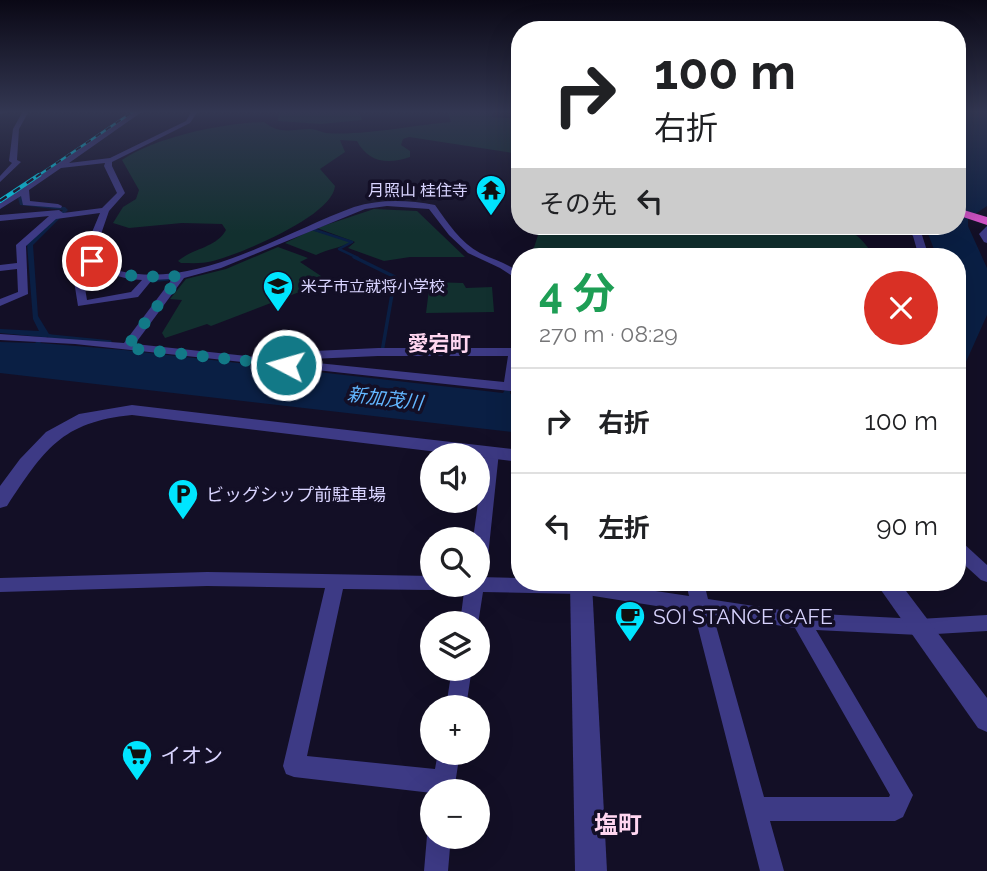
<!DOCTYPE html>
<html lang="ja">
<meta charset="utf-8">
<style>
body{margin:0;font-family:Raleway,"Noto Sans JP",sans-serif;background:#f6f6f6;color:#202124;height:100vh;display:flex;flex-direction:column;font-size:26px;white-space:nowrap}
*{box-sizing:border-box;margin:0}
p{font-size:23px;color:#757577}
.icon{flex:none;width:38px;height:38px;fill:none;stroke:currentColor;stroke-width:2;stroke-linecap:round;stroke-linejoin:round}
.map{position:relative;flex:1;overflow:hidden}
.details{position:absolute;left:511px;top:248px;width:455px;height:343px;display:flex;flex-direction:column;background:#fff;border-radius:28px;box-shadow:0 7px 28px #0002}
.details>*{flex:none}
.hud{position:absolute;left:511px;top:21px;width:455px;height:214px;border-radius:28px;box-shadow:0 7px 28px #0002;background:#fff;color:#202124;overflow:hidden}
.buttons{position:absolute;left:420px;top:443px;display:grid;gap:14px}
.buttons a{display:grid;place-items:center;width:70px;height:70px;border-radius:50%;background:#fff;box-shadow:0 7px 28px #0002;font-size:35px}
.pin{position:absolute;display:grid;place-items:center;width:60px;height:60px;color:#fff;margin:-30px;border:4px solid #fff;border-radius:50%;box-shadow:0 2px 7px #0007}
.me{position:absolute;width:77px;margin:-38px;rotate:276deg;stroke-linejoin:round;filter:drop-shadow(0 0 5px #0008)}
.turn{display:flex;align-items:center;gap:24px;height:147px;padding:0 28px;font-size:32px}
.turn .icon{width:91px;height:91px;stroke-width:2.5}
.turn b{display:block;font-size:49px;line-height:60px}
.then{display:flex;align-items:center;height:66px;padding:0 28px;background:#0003;gap:14px;font-size:26px}
.round{display:grid;place-items:center;flex:none;width:74px;height:74px;border-radius:37px;background:#f6f6f6}
.head{display:flex;align-items:center;justify-content:space-between;height:119px;padding:0 28px}
h1{font-size:42px;font-weight:700;line-height:52px;color:#1e9e55}
ul{padding:0;list-style:none}
li{display:flex;align-items:center;gap:21px;height:105px;padding:0 28px;border-top:2px solid #e0e0e0}
li div{flex:1}
li b{display:block;font-size:26px}
li em{font-style:normal}
.map>svg:first-child{display:block}
.green{fill:#12302f}
.water{fill:#0a1f44}
.lines{fill:none;stroke-linecap:round;stroke-linejoin:round}
.stream-far1{stroke:#0a1f44;stroke-width:2.5}
.stream{stroke:#0a1f44;stroke-width:3.5}
.minor{fill:#3d3a85;fill-rule:evenodd}
.tertiary{fill:#3d3a85;fill-rule:evenodd}
.trunk{fill:#e055d1;fill-rule:evenodd}
.rail-far1-casing{stroke:#00e5ff;stroke-width:2.5}
.rail-casing{stroke:#00e5ff;stroke-width:4.5}
.rail-far1{stroke:#130f26;stroke-width:2;stroke-dasharray:6;stroke-linecap:butt}
.rail{stroke:#130f26;stroke-width:2.5;stroke-dasharray:8;stroke-linecap:butt}
.route{stroke:#127987;stroke-width:12;stroke-dasharray:0 21.6}
.labels{text-anchor:middle;dominant-baseline:central;stroke-width:7;stroke-linejoin:round;paint-order:stroke}
.far-poi-label{font-size:16px;fill:#d9d4ff;stroke:#130f26;text-anchor:end}
.poi-label{font-size:18px;fill:#d9d4ff;stroke:#130f26;text-anchor:start}
.water-label{font-size:19px;font-style:italic;fill:#62b6ff;stroke:#130f26}
.quarter-label{font-size:21px;font-weight:bold;fill:#ffd6f0;stroke:#130f26}
.near-poi-label{font-size:21px;fill:#d9d4ff;stroke:#130f26;text-anchor:start}
.near-quarter-label{font-size:24px;font-weight:bold;fill:#ffd6f0;stroke:#130f26}
</style>
<div class="map">
<svg width="987" height="871" viewBox="0 0 987 871">
<rect width="100%" height="100%" fill="#130f26"/>
<g class="green">
<polygon points="279,111 358,111 362,120 321,124 278,121"/>
<path d="M 447,111 L 500,111 L 492,113 L 492,117 L 520,119 L 520,154 L 409,137 L 403,139 L 401,145 L 410,151 L 410,157 C 387,165 368,162 357,141 L 340,140 L 345,152 L 320,169 L 335,186 C 333,216 240,254 213,261 C 203,264 191,263 181,263 L 178,261 C 193,248 216,248 226,230 L 222,224 L 182,223 L 129,228 L 113,223 L 123,207 L 136,199 L 139,190 L 122,160 C 156,137 223,123 264,122 C 280,135 292,129 310,129 C 316,129 321,132 326,133 C 363,136 414,125 451,122 Z"/>
<polygon points="374,209 417,211 465,257 410,257 384,261 348,248 355,242 317,228"/>
<path d="M 535,226 L 773,226 C 797,240 823,217 854,234 C 862,238 869,250 876,257 L 592,257 L 578,254 L 573,257 L 531,257 L 538,235 Z"/>
<path d="M 312,230 L 351,242 C 340,248 328,249 316,255 L 285,243 Z"/>
<polygon points="278,247 308,258 300,262 321,276 320,284 211,326 207,324 165,338 162,333 182,300 170,299 186,279 226,269"/>
<polygon points="430,282 463,283 466,288 492,287 494,312 426,313"/>
</g>
<g class="water">
<polygon points="957,111 987,111 987,206 968,219 968,226 987,268 987,315 957,382 957,257 937,257 925,226 957,226"/>
<polygon points="21,194 25,204 65,207 68,210 33,245 38,316 49,334 55,336 47,337 40,343 124,350 503,393 505,390 510,391 510,394 520,395 520,433 0,373 0,342 35,343 42,337 0,333 0,329 39,331 33,319 27,244 63,210 20,205 18,198"/>
</g>
<g class="lines">
<polyline class="stream-far1" points="312,229 352,242 339,249 358,258"/>
<g class="stream">
<polyline points="354,257 395,277 382,352"/>
<polyline points="156,280 168,279"/>
<polyline points="49,336 110,342"/>
</g>
<g class="minor">
<polygon points="0,111 11,111 0,114"/>
<polygon points="23,111 29,111 19,129 17,160 21,162 0,182 0,176 12,163 9,161 13,129"/>
<path d="M 135,111 L 143,111 L 69,163 L 110,158 L 186,121 L 192,111 L 198,111 L 190,123 L 112,162 L 112,166 L 125,193 L 109,211 L 100,237 L 97,261 C 102,268 112,269 120,271 C 196,290 285,232 354,207 C 380,199 408,200 435,205 C 447,222 461,243 480,253 C 494,260 507,263 520,273 L 520,281 L 500,268 L 468,253 L 449,235 L 429,209 L 387,206 L 365,209 L 221,268 L 184,278 L 135,344 L 266,358 L 272,353 L 378,348 L 520,348 L 517,384 L 520,384 L 520,392 L 75,344 L 0,340 L 0,334 L 124,343 L 172,279 L 152,280 L 138,297 L 78,306 L 74,281 L 93,269 L 87,261 L 90,237 L 100,213 L 56,219 L 26,246 L 28,294 L 0,306 L 0,299 L 18,292 L 17,269 L 0,271 L 0,265 L 17,263 L 16,245 L 49,216 L 0,221 L 0,215 L 59,210 L 63,213 L 102,208 L 117,193 L 104,166 L 105,163 L 61,168 L 29,190 L 30,201 L 58,204 L 62,206 L 61,208 L 23,205 L 21,196 L 0,209 L 0,203 ZM 102,272 L 129,279 L 142,280 L 131,292 L 87,300 L 84,282 ZM 378,356 L 508,356 L 504,382 L 288,360 Z"/>
<polygon points="904,226 913,226 922,235 929,257 919,257 913,236"/>
<polygon points="987,226 987,243 984,242 979,234"/>
<polygon points="492,447 499,452 487,566 484,571 478,573 478,539 473,539 485,452"/>
<polygon points="957,541 963,543 987,565 987,582 981,580 957,558"/>
<polygon points="207,572 432,576 432,584 440,584 438,588 432,590 343,589 307,756 435,769 438,752 460,752 454,791 432,793 294,777 286,774 283,766 325,588 207,586 0,592 0,578"/>
<path d="M 478,577 L 520,578 L 520,583 L 602,583 L 689,596 L 686,583 L 704,583 L 708,599 L 801,613 L 919,619 L 987,615 L 987,631 L 919,635 L 816,630 L 913,795 L 903,817 L 895,821 L 770,821 L 784,871 L 760,871 L 694,612 L 581,594 L 483,592 L 478,624 L 460,623 L 465,584 L 478,584 ZM 713,615 L 795,628 L 890,795 L 889,797 L 764,797 Z"/>
<polygon points="452,668 472,668 466,707 446,707"/>
<polygon points="432,827 432,836 451,836 448,871 424,871 427,836"/>
</g>
<g class="tertiary">
<path d="M 132,405 L 520,450 L 520,462 L 132,415 C 61,422 44,450 7,506 L 0,508 L 0,486 L 20,459 L 46,432 L 79,414 Z"/>
<polygon points="570,583 592,583 607,871 575,871"/>
<polygon points="876,583 900,583 987,698 987,732 978,728"/>
</g>
<polygon class="trunk" points="957,208 987,217 987,225 957,215"/>
<g class="rail-far1-casing">
<polyline id="rail-far1" points="36,177 134,111"/>
</g>
<g class="rail-casing">
<polyline id="rail" points="0,201 39,175"/>
</g>
<use href="#rail-far1" class="rail-far1"/>
<use href="#rail" class="rail"/>
</g>
<linearGradient id="sky" x2="0" y2="1"><stop stop-color="#0a0815"/><stop offset="0.48" stop-color="#333752"/><stop offset="1" stop-color="#333752" stop-opacity="0"/></linearGradient>
<rect width="987" height="233" fill="url(#sky)"/>
<g class="lines">
<path class="route" d="M 92,261 C 101,279 160,277 180,276 L 126,348 L 286,365"/>
</g>
<defs>
<g id="temple-pin" transform="scale(1.575)"><path d="M0 17L-7.5 6A9.5 9.5 0 1 1 7.5 6Z" fill="#00e5ff" stroke="#130f26"/><path d="M0-6L5-2H3V0L6.5 2.5H4V6H1.5V3h-3V6H-4V2.5H-6.5L-3 0V-2H-5Z" fill="#111"/></g>
<g id="school-pin" transform="scale(1.575)"><path d="M0 17L-7.5 6A9.5 9.5 0 1 1 7.5 6Z" fill="#00e5ff" stroke="#130f26"/><path d="M0-5L7-2L0 1L-7-2ZM-4 1L0 2.5L4 1V4Q0 6-4 4Z" fill="#111"/></g>
<g id="parking-pin" transform="scale(1.575)"><path d="M0 17L-7.5 6A9.5 9.5 0 1 1 7.5 6Z" fill="#00e5ff" stroke="#130f26"/><path d="M-3.5-5.5H1a3.5 3.5 0 0 1 0 7H-1V5.5H-3.5ZM-1-3.4V-.6H.8a1.4 1.4 0 0 0 0-2.8Z" fill="#111"/></g>
<g id="cafe-pin" transform="scale(1.575)"><path d="M0 17L-7.5 6A9.5 9.5 0 1 1 7.5 6Z" fill="#00e5ff" stroke="#130f26"/><path d="M-5.5-4.5H6V0H3Q3 3.5 0 3.5H-2.5Q-5.5 3.5-5.5 0ZM3-3.2v2h1.7v-2ZM-6 4.5H4V6H-6Z" fill="#111"/></g>
<g id="supermarket-pin" transform="scale(1.575)"><path d="M0 17L-7.5 6A9.5 9.5 0 1 1 7.5 6Z" fill="#00e5ff" stroke="#130f26"/><path d="M-6-5.5h2.5l.6 2H6L4.5 2H-2.5L-4.4-4H-6ZM-1.5 3.2a1.3 1.3 0 1 0 .1 0ZM3 3.2a1.3 1.3 0 1 0 .1 0Z" fill="#111"/></g>
</defs>
<g fill-rule="evenodd">
<use href="#temple-pin" x="491" y="190"/>
<use href="#school-pin" x="278" y="286"/>
<use href="#parking-pin" x="183" y="494"/>
<use href="#cafe-pin" x="630" y="616"/>
<use href="#supermarket-pin" x="137" y="755"/>
</g>
<g class="labels">
<g class="far-poi-label">
<text x="468" y="190">月照山 桂住寺</text>
<text x="301" y="286" text-anchor="start">米子市立就将小学校</text>
</g>
<g class="poi-label">
<text x="206" y="494">ビッグシップ前駐車場</text>
</g>
<g class="water-label">
<text transform="translate(385 398) rotate(7)">新加茂川</text>
</g>
<g class="quarter-label">
<text x="439" y="343">愛宕町</text>
</g>
<g class="near-poi-label">
<text x="653" y="616">SOI STANCE CAFE</text>
<text x="160" y="755">イオン</text>
</g>
<g class="near-quarter-label">
<text x="618" y="824">塩町</text>
</g>
</g>
</svg>
<div class="buttons">
<a><svg class="icon" aria-label="sound" viewBox="0 0 24 24"><path d="M4 9h4l5-4v14l-5-4H4zM17 9q2 3 0 6"/></svg></a>
<a><svg class="icon" aria-label="search" viewBox="0 0 24 24"><circle cx="10" cy="10" r="6"/><path d="M15 15l6 6"/></svg></a>
<a><svg class="icon" aria-label="layers" viewBox="0 0 24 24"><path d="M12 4l9 5-9 5-9-5zM3 14l9 5 9-5"/></svg></a>
<a>+</a>
<a>−</a>
</div>
<div class="pin" style="left:92px;top:261px;background:#d93025"><svg class="icon" aria-label="arrive" viewBox="0 0 24 24"><path d="M6 21V4h12l-3 4 3 4H6"/></svg></div>
<svg class="me" style="left:286px;top:365px" viewBox="-20 -20 40 40"><circle r="17" fill="#127987" stroke="#fff" stroke-width="3"/><path d="M0-11L8 9 0 5-8 9z" fill="#fff"/></svg>
<div class="hud">
<div class="turn"><svg class="icon" aria-label="right" viewBox="0 0 24 24"><path d="M7 20v-9h11M14 6l5 5-5 5"/></svg><div><b>100 m</b>右折</div></div>
<div class="then">その先<svg class="icon" aria-label="left" viewBox="0 0 24 24"><path d="M17 20v-9H6M10 6l-5 5 5 5"/></svg></div>
</div>
<section class="details">
<div class="head"><div><h1>4 分</h1><p>270 m · 08:29</p></div><a class="round" style="background:#d93025;color:#fff"><svg class="icon" aria-label="close" viewBox="0 0 24 24"><path d="M6 6l12 12M18 6L6 18"/></svg></a></div>
<ul>
<li><svg class="icon" aria-label="right" viewBox="0 0 24 24"><path d="M7 20v-9h11M14 6l5 5-5 5"/></svg><div><b>右折</b></div><em>100 m</em></li>
<li><svg class="icon" aria-label="left" viewBox="0 0 24 24"><path d="M17 20v-9H6M10 6l-5 5 5 5"/></svg><div><b>左折</b></div><em>90 m</em></li>
</ul>
</section>
</div>
